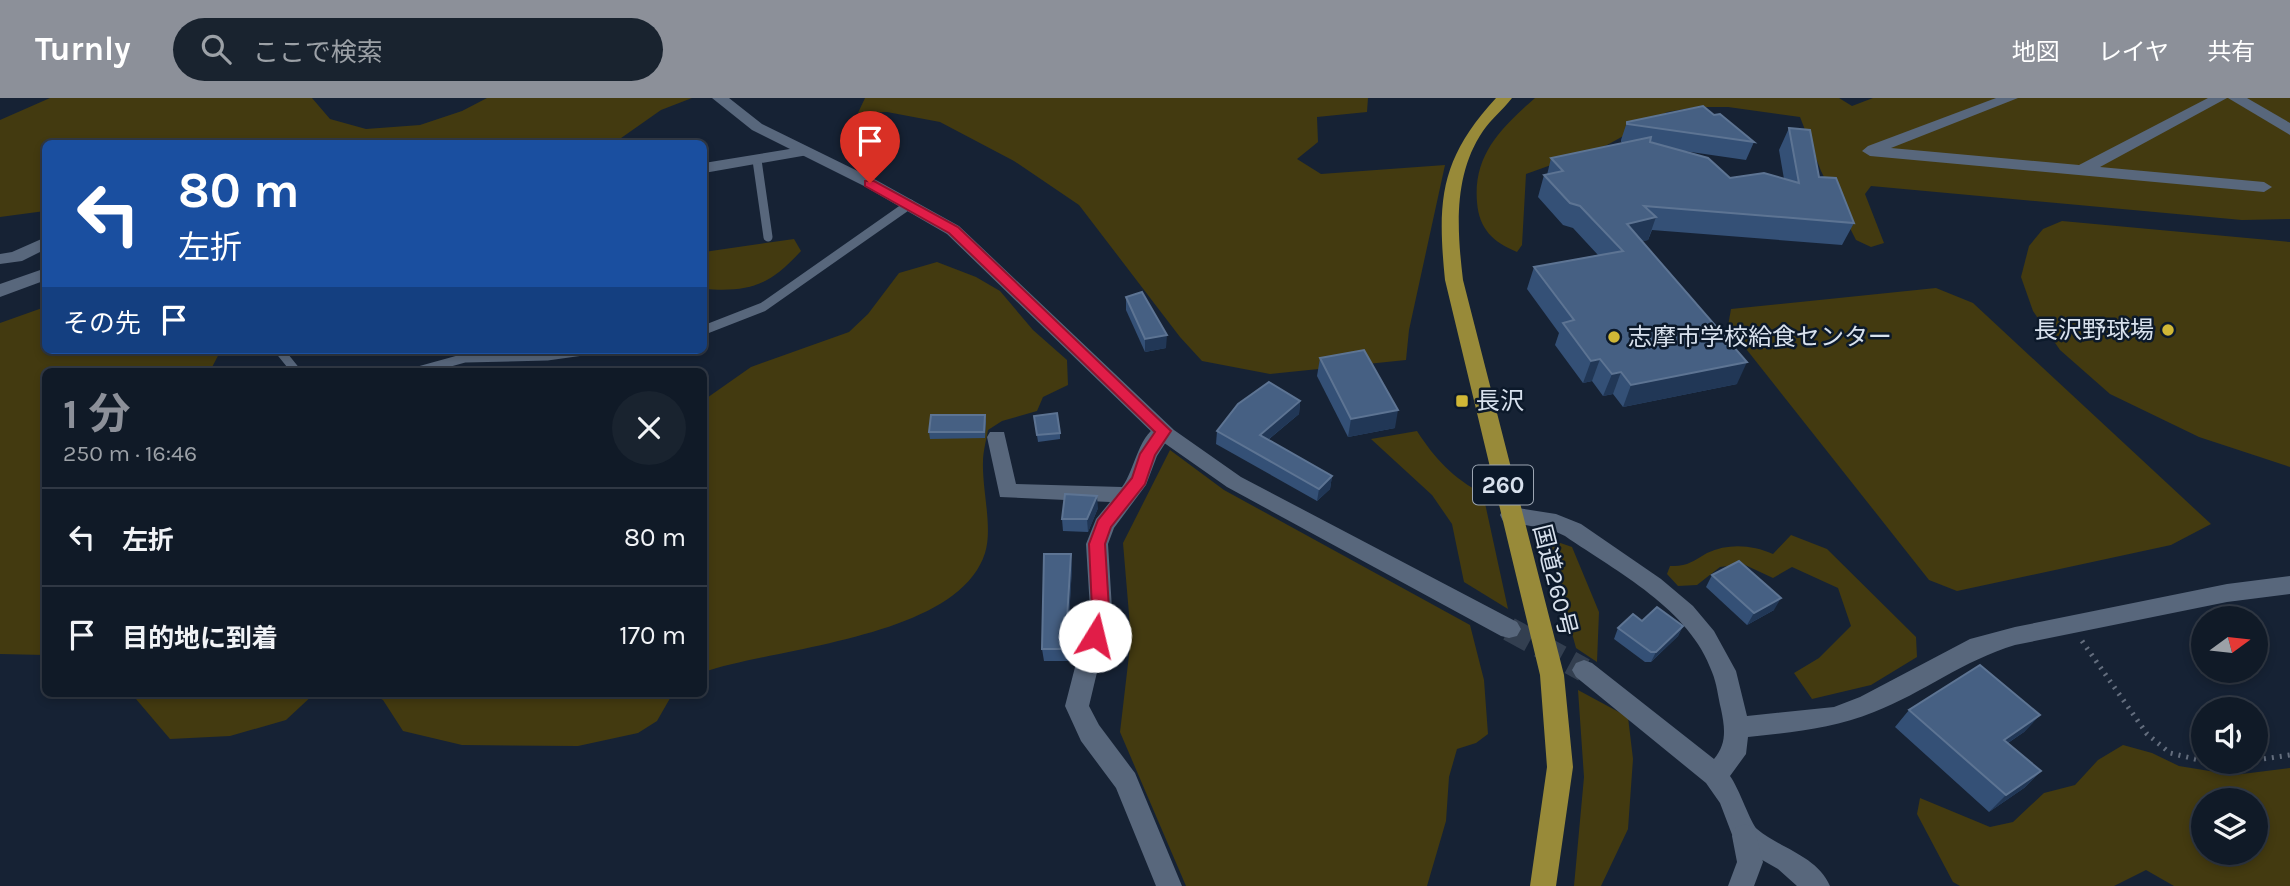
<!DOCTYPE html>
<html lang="ja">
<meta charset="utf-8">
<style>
body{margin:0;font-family:Karla,"Noto Sans JP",sans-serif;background:#19232f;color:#f1f3f6;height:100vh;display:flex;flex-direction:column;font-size:26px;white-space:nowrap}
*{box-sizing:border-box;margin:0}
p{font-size:23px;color:#9ca1a7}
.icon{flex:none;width:38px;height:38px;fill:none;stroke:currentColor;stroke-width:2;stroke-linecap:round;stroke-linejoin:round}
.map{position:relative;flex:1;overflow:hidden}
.panel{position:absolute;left:42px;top:270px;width:665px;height:329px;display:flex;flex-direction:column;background:#101a27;border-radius:10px;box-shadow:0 4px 10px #0003,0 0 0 2px #303844}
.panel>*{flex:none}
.hud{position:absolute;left:42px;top:42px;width:665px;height:214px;border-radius:10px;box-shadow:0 4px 10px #0003,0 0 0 2px #303844;background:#1a4fa0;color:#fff;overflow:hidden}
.needle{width:46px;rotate:75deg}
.controls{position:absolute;left:2191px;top:508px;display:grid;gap:14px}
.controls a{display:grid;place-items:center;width:77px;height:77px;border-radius:50%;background:#101a27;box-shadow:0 4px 10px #0003,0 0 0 2px #303844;font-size:35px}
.pin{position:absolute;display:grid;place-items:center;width:60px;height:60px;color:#fff;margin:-72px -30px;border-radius:50% 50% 50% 0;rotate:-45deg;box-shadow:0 0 7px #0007}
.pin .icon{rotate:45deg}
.me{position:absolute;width:77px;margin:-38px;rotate:9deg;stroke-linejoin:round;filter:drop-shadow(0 0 5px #0008)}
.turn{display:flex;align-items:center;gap:24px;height:147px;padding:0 21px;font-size:32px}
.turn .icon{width:91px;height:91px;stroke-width:2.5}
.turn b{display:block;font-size:49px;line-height:60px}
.then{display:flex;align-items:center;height:66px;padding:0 21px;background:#0003;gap:14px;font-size:26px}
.round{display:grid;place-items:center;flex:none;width:74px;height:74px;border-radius:37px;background:#19232f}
.overview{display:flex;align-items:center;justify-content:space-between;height:119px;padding:0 21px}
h1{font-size:42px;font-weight:700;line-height:52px;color:#8c9099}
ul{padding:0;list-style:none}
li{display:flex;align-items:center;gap:21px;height:98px;padding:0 21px;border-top:2px solid #303844}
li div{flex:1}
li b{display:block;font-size:26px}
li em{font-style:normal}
header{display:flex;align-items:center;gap:42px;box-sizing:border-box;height:98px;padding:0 35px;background:#8c9099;color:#fff}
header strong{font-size:33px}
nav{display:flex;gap:38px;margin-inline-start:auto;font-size:24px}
.search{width:490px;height:63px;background:#19232f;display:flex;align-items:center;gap:18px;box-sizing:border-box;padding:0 24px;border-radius:38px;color:#9ca1a7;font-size:26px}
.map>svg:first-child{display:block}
.green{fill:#433a10;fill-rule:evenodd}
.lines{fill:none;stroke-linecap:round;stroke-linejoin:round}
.tertiary-tunnel{stroke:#333f50;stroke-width:24;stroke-dasharray:24 11;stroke-linecap:butt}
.path{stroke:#646e7e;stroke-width:5;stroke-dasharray:2 6;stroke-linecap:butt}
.service{stroke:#58677c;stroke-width:9}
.minor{fill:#58677c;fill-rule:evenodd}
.tertiary{fill:#58677c;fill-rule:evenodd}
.trunk{fill:#988a39;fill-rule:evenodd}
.wall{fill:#345076}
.shaded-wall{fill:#213756}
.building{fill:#466083;stroke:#5d7493;stroke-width:2}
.route{fill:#e11d48;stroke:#92132f;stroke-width:2}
.poi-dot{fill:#d0b736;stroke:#0c192a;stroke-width:2.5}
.labels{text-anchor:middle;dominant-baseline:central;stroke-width:5;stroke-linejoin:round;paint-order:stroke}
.shield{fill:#0c192a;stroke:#9ba5b2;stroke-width:2}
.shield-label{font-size:23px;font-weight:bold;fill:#d8e1ed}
.poi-label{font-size:24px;fill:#d8e1ed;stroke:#0c192a;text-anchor:start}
.street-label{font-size:24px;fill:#d8e1ed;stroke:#0c192a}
</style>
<header>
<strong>Turnly</strong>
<div class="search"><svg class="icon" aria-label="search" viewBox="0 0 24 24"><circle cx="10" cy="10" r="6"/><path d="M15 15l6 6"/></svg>ここで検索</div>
<nav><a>地図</a><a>レイヤ</a><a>共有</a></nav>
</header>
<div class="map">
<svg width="2290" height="788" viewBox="0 0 2290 788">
<rect width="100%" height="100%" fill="#162234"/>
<g class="green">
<polygon points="50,0 312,0 330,21 366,31 420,27 462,13 487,0 692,0 661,12 614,45 533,42 525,46 46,46 45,113 0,119 0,22"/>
<polygon points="865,0 1368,0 1367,14 1317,19 1318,44 1297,61 1321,76 1445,67 1409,232 1406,262 1270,276 1202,263 1180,239 1079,107 1014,63 940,24 887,14 858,15"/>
<path d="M 1535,0 L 1839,0 L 1852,8 L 1873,0 L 2290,0 L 2290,121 L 2242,122 L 1871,88 L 1865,96 L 1884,145 L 1871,149 L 1856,142 L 1821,73 L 1800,19 L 1728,9 L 1697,9 L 1667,14 L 1607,47 L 1526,76 L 1522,147 L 1517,154 C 1493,144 1479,131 1477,104 C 1473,57 1501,30 1535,0 Z"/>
<polygon points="2062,123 2290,144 2290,369 2199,339 2110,296 2060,252 2033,213 2021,179 2029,148 2043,131"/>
<path d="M 794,141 L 801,153 C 769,188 750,194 704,191 L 704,154 Z"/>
<path d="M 937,164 L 976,179 L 1000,193 L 1033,232 L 1067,262 L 1068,287 L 1043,299 L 1037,313 L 1002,323 L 988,332 C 986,343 983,354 983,364 C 982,391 993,430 985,455 C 958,540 777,549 704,574 L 704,302 L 751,269 L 849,234 L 868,216 L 899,175 Z"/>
<polygon points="1936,190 1973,205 2211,426 2171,447 1957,493 1929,482 1728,228 1731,211"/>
<polygon points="45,209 46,252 221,252 210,273 46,273 45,557 0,556 0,225"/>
<path d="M 1417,333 C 1435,361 1453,380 1483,396 L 1508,511 L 1464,484 L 1452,426 L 1432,397 L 1371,341 Z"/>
<polygon points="1170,352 1224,392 1470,527 1484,582 1488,636 1476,645 1457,651 1449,679 1446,723 1427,788 1186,788 1120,634 1131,540 1123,445"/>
<path d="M 1791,437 L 1827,451 L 1916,539 L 1917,559 L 1871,587 L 1812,601 L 1794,575 L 1819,560 L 1851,528 L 1838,490 L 1792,469 L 1773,480 L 1743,466 L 1720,469 L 1697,487 L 1678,488 L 1667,476 L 1670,468 C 1687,469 1693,463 1707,455 C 1729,445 1752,447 1773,456 Z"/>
<polygon points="1546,440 1572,449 1599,514 1597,564 1576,550"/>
<polygon points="1578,592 1628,619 1633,661 1628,731 1601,788 1574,788 1584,679"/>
<polygon points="136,595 315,595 286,622 230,638 170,641 136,601"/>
<polygon points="370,595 673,595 657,623 638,635 578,648 462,647 403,633 383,602"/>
<path d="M 2123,647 L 2152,655 L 2179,668 L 2234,677 L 2290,670 L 2290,788 L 2174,788 L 2146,772 L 2114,788 L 1960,788 L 1953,784 L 1917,716 L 1920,700 L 1990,729 L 2013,724 L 2044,695 L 2075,687 L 2098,662 ZM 2203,702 L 2256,702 L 2256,754 L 2203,754 Z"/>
</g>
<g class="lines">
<polyline class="tertiary-tunnel" points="1509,531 1584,572"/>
<g class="path">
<polyline points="2082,543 2147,636 2170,655 2203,663"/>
<polyline points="2256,662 2290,657"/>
<polyline points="2208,663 2246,663"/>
</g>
<g class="service">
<polyline points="757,62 768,139"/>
<polyline points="704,232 763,209 910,106"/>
<polyline points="279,252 296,273"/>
<polyline points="418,273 465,260 547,258 590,252"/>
</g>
<g class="minor">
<polygon points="1996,0 2018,0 1891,50 2079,67 2208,0 2227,0 2100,69 2264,84 2272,89 2264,94 1870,58 1862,53 1868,48"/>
<polygon points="2228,0 2247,0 2290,25 2290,37"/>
<polygon points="802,49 810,54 808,57 704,75 704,65"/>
<polygon points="46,139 46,151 22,163 0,166 0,156 12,154"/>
<polygon points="46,170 46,182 0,199 0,186"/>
<path d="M 1163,326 L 1173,333 L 1157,358 L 1146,387 L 1114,430 L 1108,446 L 1112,511 L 1089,608 L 1099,627 L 1135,675 L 1182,788 L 1156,788 L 1116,690 L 1081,643 L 1065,608 L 1090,511 L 1086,446 L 1096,421 L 1110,404 L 1000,399 L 987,339 L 990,334 L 1004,334 L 1016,386 L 1122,389 C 1136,371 1138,333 1163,326 Z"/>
<path d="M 1511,409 L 1556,416 L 1581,426 L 1661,481 L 1693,508 L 1714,533 L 1736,573 L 1747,618 L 1834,609 L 1860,599 L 1970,541 L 2015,529 L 2227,486 L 2290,478 L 2290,496 L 2227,504 L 2015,547 C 1964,562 1923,595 1874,614 C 1833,631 1792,634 1748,639 L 1746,656 L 1730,678 C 1739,690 1751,726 1757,731 C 1781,751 1817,758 1830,788 L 1797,788 L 1778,771 L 1736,747 L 1720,705 L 1706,685 L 1576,579 L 1572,572 L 1576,565 L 1584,562 L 1592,565 L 1714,661 C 1727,646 1725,630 1721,611 C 1718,599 1717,586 1712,574 C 1690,511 1617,474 1565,438 L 1552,432 L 1503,423 L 1500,417 L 1503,411 Z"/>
</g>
<g class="tertiary">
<polygon points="712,0 729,0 762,26 876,82 959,128 1174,332 1241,379 1517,524 1521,531 1517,538 1509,540 1501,538 1227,389 1160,342 947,136 864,88 752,32"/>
<polygon points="1745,726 1754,729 1763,764 1754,788 1728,788 1737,764 1732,738 1736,729"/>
</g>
<path class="trunk" d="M 1496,0 L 1512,0 C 1503,12 1491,21 1483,33 C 1453,77 1457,132 1463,182 L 1564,577 L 1573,669 L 1556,788 L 1530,788 L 1547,669 L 1540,577 L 1445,182 C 1437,102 1440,61 1496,0 Z"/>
</g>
<g class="wall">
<polygon points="1714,17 1754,44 1746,62 1684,53 1730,80 1784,81 1779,52 1789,30 1819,79 1854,125 1842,147 1652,132 1648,142 1642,143 1737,286 1623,309 1613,296 1603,298 1592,283 1583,285 1555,247 1559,235 1527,191 1534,169 1598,157 1573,130 1563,127 1538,99 1544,77 1547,77 1551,60 1623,45 1621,44 1621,42 1627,24"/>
<polygon points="1126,199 1166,250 1145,254 1126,212"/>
<polygon points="1320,260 1395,330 1348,339 1317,278"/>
<polygon points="1300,303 1299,316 1268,342 1332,378 1330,391 1317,403 1216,346 1217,333"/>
<polygon points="985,317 986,324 985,340 930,341 929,334"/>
<polygon points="1034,318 1060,335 1060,341 1038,344"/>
<polygon points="1098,410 1088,434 1063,433 1062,421"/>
<polygon points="1072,469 1069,521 1071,533 1070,563 1044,563 1042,551"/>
<polygon points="1712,477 1774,512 1747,527 1706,489"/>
<polygon points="1642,523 1683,528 1678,538 1651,564 1645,564 1614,541 1618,530"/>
<polygon points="1909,612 2040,617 2024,634 2008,645 2041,673 2024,690 1989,714 1895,629"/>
</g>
<g class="shaded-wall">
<polygon points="1656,119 1648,142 1620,148 1627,126"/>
<polygon points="1167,237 1166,250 1145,254 1145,241"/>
<polygon points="1600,261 1592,283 1583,285 1591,263"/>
<polygon points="1747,264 1737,286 1623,309 1631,287"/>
<polygon points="1621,274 1613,296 1603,298 1612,276"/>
<polygon points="1300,303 1299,316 1259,349 1260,337"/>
<polygon points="1398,312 1395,330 1348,339 1351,321"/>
<polygon points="1332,378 1330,391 1317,403 1319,391"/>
<polygon points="1097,398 1098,410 1088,434 1087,421"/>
<polygon points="1071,456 1072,469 1068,533 1067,521"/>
<polygon points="1781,500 1774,512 1747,527 1754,515"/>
<polygon points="1070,521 1071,533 1070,563 1069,551"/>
<polygon points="1683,528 1678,538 1651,564 1656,554"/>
<polygon points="2040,617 2024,634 1988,658 2004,642"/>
<polygon points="2041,673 2024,690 1989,714 2006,697"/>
</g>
<g class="building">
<polygon points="1703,8 1714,17 1720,16 1754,44 1627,26 1627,24"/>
<polygon points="1789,30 1810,32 1819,79 1836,80 1854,125 1644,108 1656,119 1627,126 1747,264 1631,287 1621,274 1612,276 1600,261 1591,263 1563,225 1574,222 1534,169 1623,153 1580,108 1570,105 1544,77 1563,73 1551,60 1651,39 1650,44 1708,60 1730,80 1764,75 1799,85"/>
<polygon points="1142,194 1167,237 1145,241 1126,199"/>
<polygon points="1364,252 1398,312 1351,321 1320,260"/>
<polygon points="1269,284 1300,303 1260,337 1332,378 1319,391 1217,333 1238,306"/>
<polygon points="1057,315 1060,335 1037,337 1034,318"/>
<polygon points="931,317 985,317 984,334 929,334"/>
<polygon points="1065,396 1097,398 1087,421 1062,421"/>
<polygon points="1044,456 1071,456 1067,521 1070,521 1069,551 1042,551"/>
<polygon points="1739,463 1781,500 1754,515 1712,477"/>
<polygon points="1657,509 1683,528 1656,554 1651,554 1618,530 1633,516 1642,523"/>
<polygon points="1980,567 2040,617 2004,642 2041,673 2006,697 1909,612"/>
</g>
<polygon class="route" points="865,83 874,83 958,129 1171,333 1155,357 1145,386 1111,429 1105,446 1109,511 1101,543 1089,543 1086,538 1092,511 1089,446 1098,422 1132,380 1140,356 1155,334 949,135 865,88"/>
<g class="poi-dot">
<circle cx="2168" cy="232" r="7"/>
<circle cx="1614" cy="239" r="7"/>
<rect x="1455" y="296" width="14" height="14" rx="3.5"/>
</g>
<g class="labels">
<rect class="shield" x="1473" y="367.5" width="60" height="39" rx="5"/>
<g class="shield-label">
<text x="1503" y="387">260</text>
</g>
<g class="poi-label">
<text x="2154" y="232" text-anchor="end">長沢野球場</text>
<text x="1628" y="239">志摩市学校給食センター</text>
<text x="1476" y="303">長沢</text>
</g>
<g class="street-label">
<text transform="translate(1555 482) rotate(76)">国道260号</text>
</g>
</g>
</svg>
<div class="controls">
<a><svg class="needle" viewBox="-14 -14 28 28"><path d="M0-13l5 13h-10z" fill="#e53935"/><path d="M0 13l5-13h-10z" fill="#9ca1a7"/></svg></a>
<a><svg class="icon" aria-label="sound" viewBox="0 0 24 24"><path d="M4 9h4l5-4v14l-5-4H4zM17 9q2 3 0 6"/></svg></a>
<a><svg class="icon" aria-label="layers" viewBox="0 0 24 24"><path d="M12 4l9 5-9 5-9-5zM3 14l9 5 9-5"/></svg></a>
</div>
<div class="pin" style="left:870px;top:85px;background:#d93025"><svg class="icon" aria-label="arrive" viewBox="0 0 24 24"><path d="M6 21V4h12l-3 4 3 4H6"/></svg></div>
<svg class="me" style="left:1095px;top:538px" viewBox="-20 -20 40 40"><circle r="19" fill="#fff"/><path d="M0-13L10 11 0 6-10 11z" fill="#e11d48"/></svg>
<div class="hud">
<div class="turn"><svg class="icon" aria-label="left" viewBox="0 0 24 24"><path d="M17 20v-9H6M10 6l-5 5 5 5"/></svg><div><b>80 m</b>左折</div></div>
<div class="then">その先<svg class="icon" aria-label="arrive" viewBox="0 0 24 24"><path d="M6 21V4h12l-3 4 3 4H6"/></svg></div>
</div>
<section class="panel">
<div class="overview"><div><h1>1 分</h1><p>250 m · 16:46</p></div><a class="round"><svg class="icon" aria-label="close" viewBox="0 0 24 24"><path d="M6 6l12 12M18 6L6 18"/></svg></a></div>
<ul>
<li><svg class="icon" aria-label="left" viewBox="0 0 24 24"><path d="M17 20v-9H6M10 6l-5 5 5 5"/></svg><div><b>左折</b></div><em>80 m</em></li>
<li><svg class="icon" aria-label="arrive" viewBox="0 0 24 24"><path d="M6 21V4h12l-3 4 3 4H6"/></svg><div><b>目的地に到着</b></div><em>170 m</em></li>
</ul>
</section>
</div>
